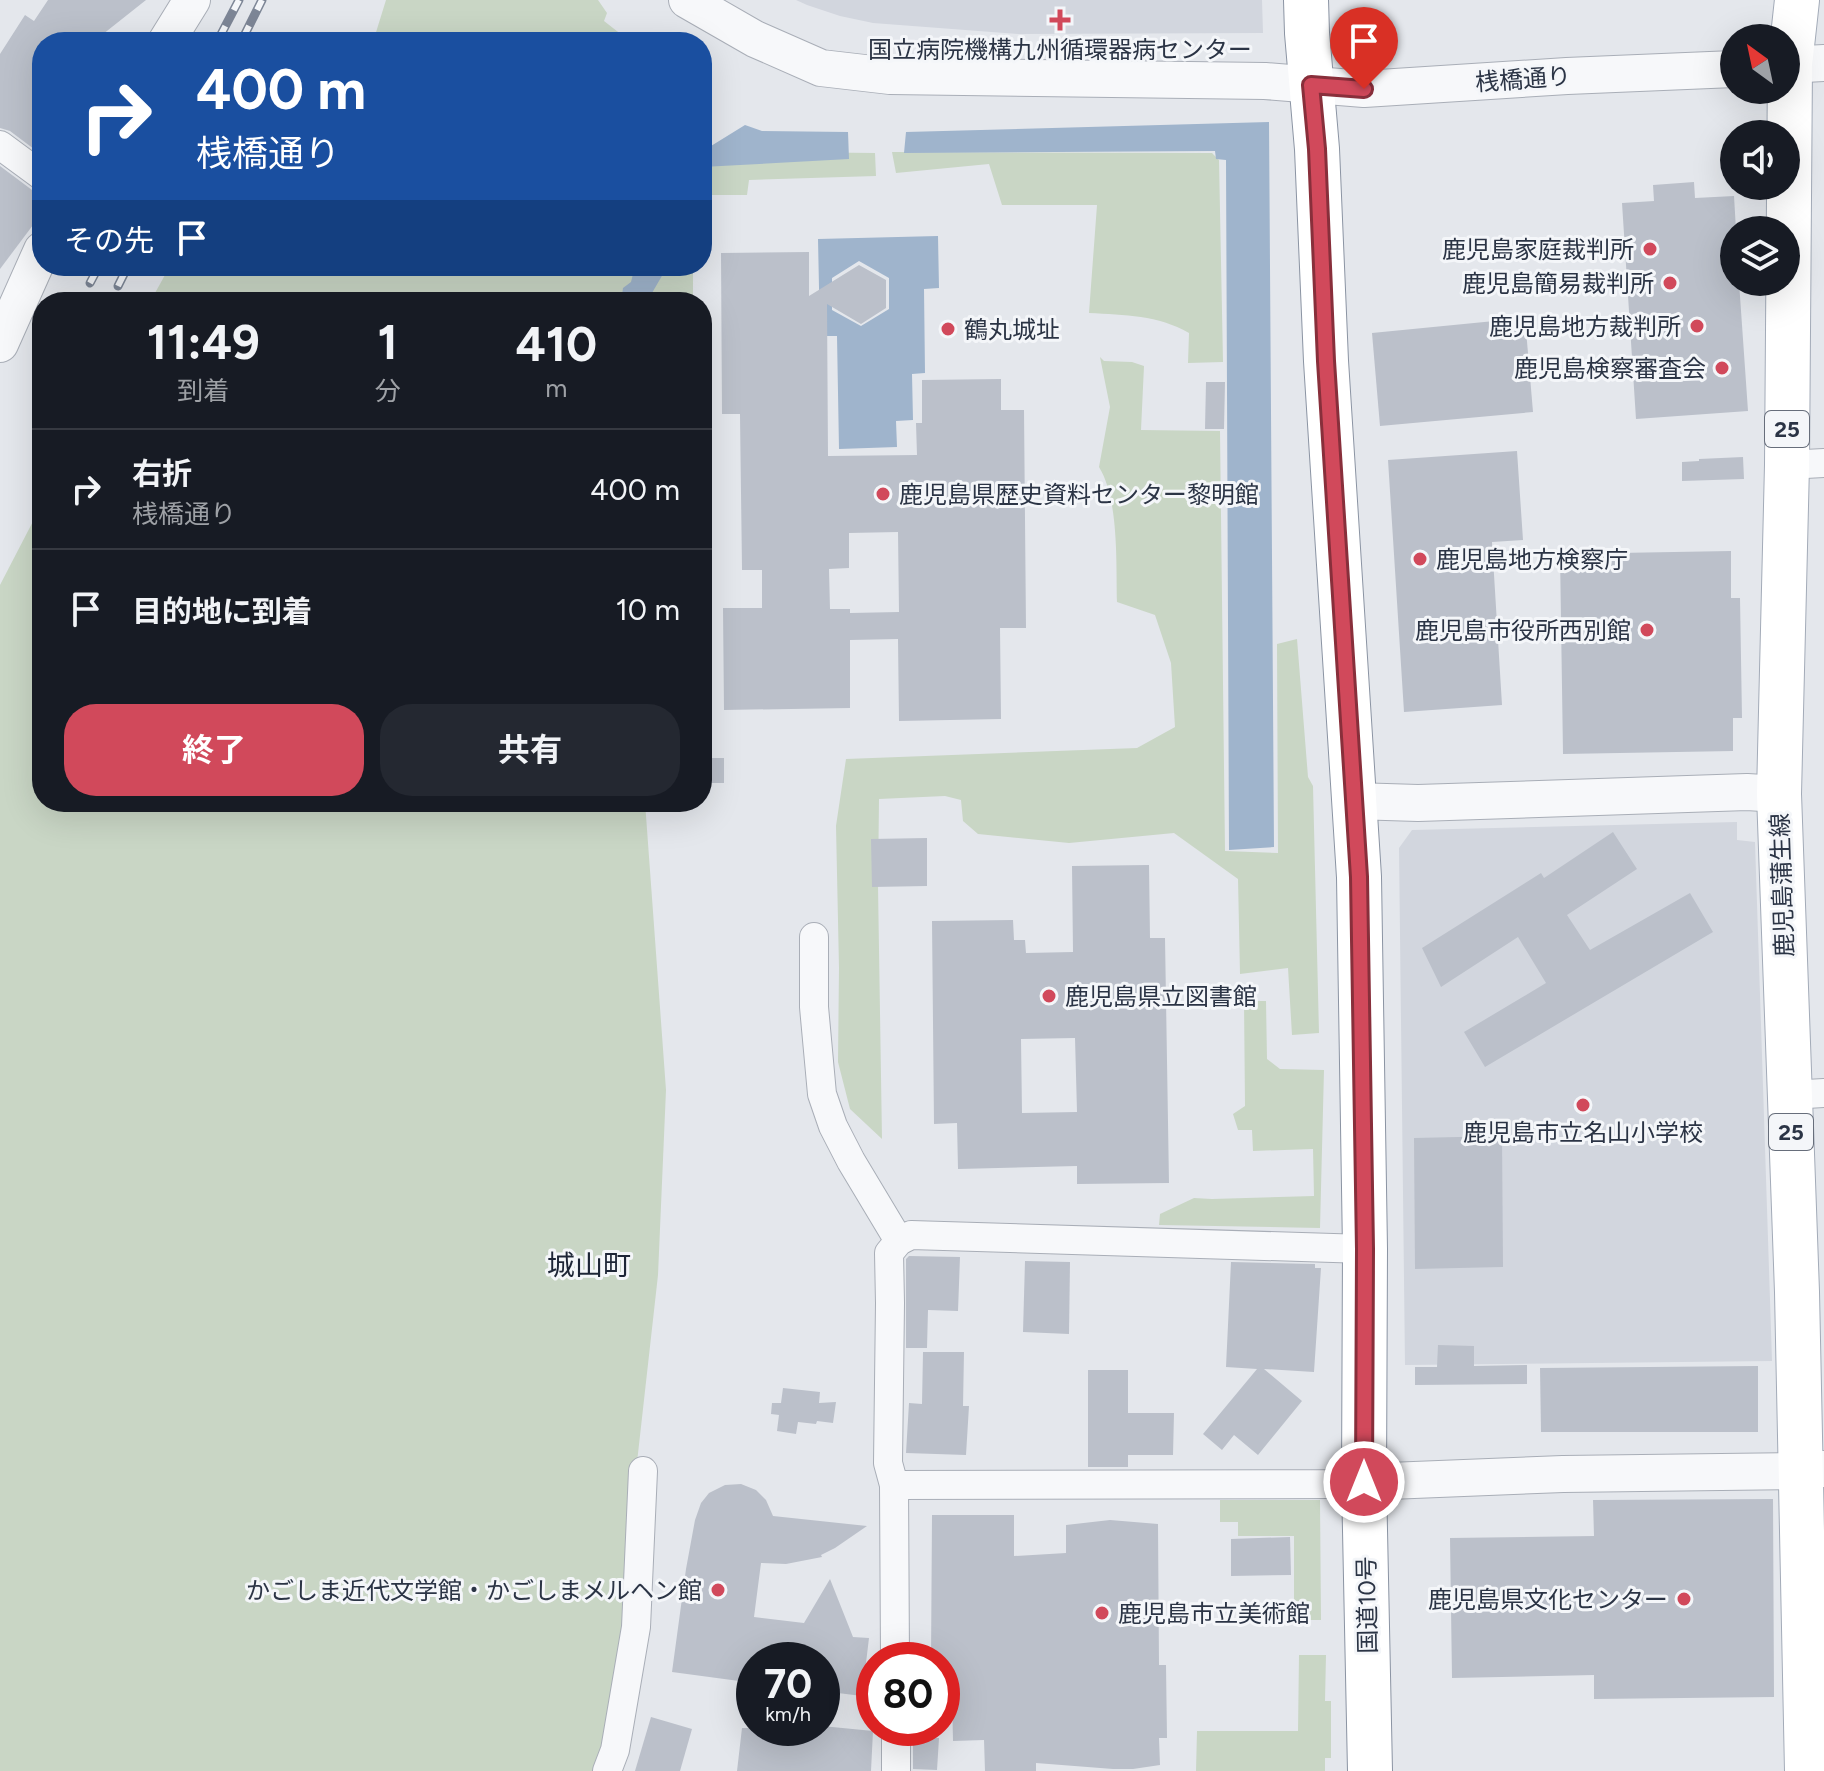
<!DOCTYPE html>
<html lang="ja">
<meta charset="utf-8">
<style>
body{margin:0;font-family:Figtree,"Noto Sans JP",sans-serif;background:#242831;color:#f1f3f6;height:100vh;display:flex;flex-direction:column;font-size:30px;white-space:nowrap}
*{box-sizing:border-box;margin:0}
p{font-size:26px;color:#9ea1a6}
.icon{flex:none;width:44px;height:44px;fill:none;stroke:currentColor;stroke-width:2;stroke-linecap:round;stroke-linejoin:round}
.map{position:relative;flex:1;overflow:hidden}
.sheet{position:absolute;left:32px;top:292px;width:680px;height:520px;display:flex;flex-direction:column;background:#171b24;border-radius:32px;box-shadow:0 8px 32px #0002}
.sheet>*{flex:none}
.hud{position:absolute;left:32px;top:32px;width:680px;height:244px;border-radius:32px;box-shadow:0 8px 32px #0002;background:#1a4fa0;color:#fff;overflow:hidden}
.needle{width:52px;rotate:327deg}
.fabs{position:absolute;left:1720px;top:24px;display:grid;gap:16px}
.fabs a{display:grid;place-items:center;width:80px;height:80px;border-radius:50%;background:#171b24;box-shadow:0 8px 32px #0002;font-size:40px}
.speed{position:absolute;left:736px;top:1642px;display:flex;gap:16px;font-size:40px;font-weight:700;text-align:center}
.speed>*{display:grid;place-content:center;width:104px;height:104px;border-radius:50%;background:#171b24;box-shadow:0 8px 32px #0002;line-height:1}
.speed small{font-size:20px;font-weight:400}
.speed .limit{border:12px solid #d22;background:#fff;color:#111}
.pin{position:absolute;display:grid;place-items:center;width:68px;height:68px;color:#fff;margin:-82px -34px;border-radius:50% 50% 50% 0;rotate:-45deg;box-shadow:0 0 8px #0007}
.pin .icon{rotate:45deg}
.me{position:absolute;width:88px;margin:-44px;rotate:0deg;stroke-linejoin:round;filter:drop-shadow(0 0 6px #0008)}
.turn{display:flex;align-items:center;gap:28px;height:168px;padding:0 32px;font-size:36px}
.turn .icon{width:104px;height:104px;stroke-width:2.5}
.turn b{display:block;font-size:56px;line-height:68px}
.then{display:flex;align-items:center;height:76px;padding:0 32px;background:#0003;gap:16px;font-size:30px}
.eta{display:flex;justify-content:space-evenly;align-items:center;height:136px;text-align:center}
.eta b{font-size:48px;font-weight:700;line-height:56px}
.primary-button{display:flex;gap:16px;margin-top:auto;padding:16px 32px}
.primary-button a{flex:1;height:92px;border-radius:32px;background:#d1495b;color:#fff;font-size:32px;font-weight:700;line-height:92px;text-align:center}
.primary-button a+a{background:#242831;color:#f1f3f6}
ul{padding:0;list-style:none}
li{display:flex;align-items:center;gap:24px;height:120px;padding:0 32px;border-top:2px solid #363941}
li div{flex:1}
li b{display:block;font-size:30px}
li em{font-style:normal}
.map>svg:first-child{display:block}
.built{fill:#d2d6de}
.green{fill:#c9d6c5}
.water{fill:#9fb4cc;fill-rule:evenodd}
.building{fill:#bbc0ca;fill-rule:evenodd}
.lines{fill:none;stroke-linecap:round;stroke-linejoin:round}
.minor-casing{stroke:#a9aeb7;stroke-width:30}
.tertiary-casing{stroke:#a9aeb7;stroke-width:38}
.primary-casing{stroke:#a3abb8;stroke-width:46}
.trunk-casing{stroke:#8b94a3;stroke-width:46}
.minor{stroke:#f7f8fa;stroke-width:28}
.tertiary{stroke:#f7f8fa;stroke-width:36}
.primary{stroke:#fff;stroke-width:44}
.trunk{stroke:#fff;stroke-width:44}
.rail-casing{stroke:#7d8696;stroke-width:9}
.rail{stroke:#f4f6f9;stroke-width:6;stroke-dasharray:18;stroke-linecap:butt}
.route-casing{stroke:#882f3b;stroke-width:20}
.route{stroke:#d1495b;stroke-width:14}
.poi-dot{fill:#d1495b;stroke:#f4f6f9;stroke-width:3}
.labels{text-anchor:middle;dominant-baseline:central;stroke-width:6;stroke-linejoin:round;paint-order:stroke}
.shield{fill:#f4f6f9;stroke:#676e7b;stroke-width:2}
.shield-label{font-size:22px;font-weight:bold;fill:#2b3445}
.poi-label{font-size:24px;fill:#2b3445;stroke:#f4f6f9;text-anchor:end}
.street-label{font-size:24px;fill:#2b3445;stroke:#f4f6f9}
.quarter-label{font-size:28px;fill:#1d2536;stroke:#f4f6f9}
</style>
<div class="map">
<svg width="1824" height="1771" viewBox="0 0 1824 1771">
<rect width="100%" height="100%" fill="#e4e7ec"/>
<g class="built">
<polygon points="796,0 1262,0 1263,33 1018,34 873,23 840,16 807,5"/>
<polygon points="1737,822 1737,840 1755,842 1772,1361 1405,1365 1399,848 1412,830"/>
</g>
<g class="green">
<polygon points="386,0 598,0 607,13 604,21 631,42 373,42"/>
<polygon points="702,151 875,153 876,176 749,180 747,195 702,195"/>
<path d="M 892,152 L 1212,153 L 1219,160 L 1223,362 L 1188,363 L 1189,333 C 1158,315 1125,315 1089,313 L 1097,205 L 1002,205 L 989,164 L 896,173 Z"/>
<polygon points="170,266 693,266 693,302 150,302"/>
<path d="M 1100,357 L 1104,361 L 1132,362 L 1144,366 L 1141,430 L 1220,431 L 1225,851 L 1278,853 L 1277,644 L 1297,639 L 1308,777 L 1313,786 L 1319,1033 L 1292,1035 L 1288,968 L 1240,974 L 1238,879 L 1174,833 L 1069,843 L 978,834 L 963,821 L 961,800 L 945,796 L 879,799 L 878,886 L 882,1139 L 850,1109 L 838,1062 L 839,968 L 836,826 L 846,759 L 1137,748 L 1175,727 L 1171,663 L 1155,615 L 1117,602 C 1116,563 1119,499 1099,467 L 1110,407 Z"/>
<polygon points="42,504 42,802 645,802 666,1090 658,1275 633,1498 625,1622 598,1771 0,1771 0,585"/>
<polygon points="1244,1001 1266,1001 1267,1059 1280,1069 1324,1070 1320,1228 1159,1225 1160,1214 1194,1198 1212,1199 1314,1196 1313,1149 1253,1151 1252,1130 1238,1130 1233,1114 1245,1106"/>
<polygon points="1220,1500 1320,1500 1321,1620 1294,1620 1294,1536 1238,1536 1238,1522 1220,1522"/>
<polygon points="1299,1655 1326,1655 1325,1701 1331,1701 1331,1758 1325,1758 1325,1771 1196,1771 1197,1731 1298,1731"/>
</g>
<g class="water">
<polygon points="1269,122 1274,847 1229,850 1226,160 1216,159 1215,151 904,153 906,132"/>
<polygon points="745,125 762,131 848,132 849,159 702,167 702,149 711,146"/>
<path d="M 938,236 L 939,288 L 924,289 L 925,373 L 912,374 L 913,420 L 896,421 L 897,447 L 839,449 L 837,336 L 820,336 L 818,239 ZM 859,261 L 889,278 L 889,309 L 861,326 L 832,310 L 832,278 Z"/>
<polygon points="635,266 664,266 663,274 652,293 657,299 656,302 621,302 623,288 631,282"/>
</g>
<g class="building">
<polygon points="48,0 146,0 93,42 42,42 42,155 10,131 0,128 0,54 25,15 34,21"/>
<polygon points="0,166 32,190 42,193 42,213 0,269"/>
<polygon points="1694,182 1695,198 1734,196 1736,230 1734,230 1734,282 1739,282 1748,411 1636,419 1622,203 1654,201 1653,185"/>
<path d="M 809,252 L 809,296 L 859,265 L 886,280 L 886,308 L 861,324 L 827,304 L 828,456 L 917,455 L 916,423 L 922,423 L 922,380 L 1001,379 L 1001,410 L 1024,410 L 1026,628 L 1000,628 L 1001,719 L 899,721 L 898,639 L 850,640 L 850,708 L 724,710 L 723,608 L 762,608 L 762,570 L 742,570 L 740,414 L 722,414 L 721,253 ZM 898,532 L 899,612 L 850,613 L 850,609 L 830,609 L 829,569 L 849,568 L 849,533 Z"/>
<polygon points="1525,318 1533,412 1380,426 1372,333"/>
<polygon points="1206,382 1225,382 1224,429 1205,429"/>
<polygon points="1517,451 1523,540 1492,542 1502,705 1404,712 1388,460"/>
<polygon points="1743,457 1744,479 1682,481 1682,462 1699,461 1699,459"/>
<polygon points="1731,551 1731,598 1740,598 1742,718 1733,718 1733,751 1563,754 1560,554"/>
<rect x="702" y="758" width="22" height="25"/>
<polygon points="1613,832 1637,869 1567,915 1590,950 1690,893 1713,932 1485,1067 1464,1032 1546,983 1518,937 1441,987 1422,948 1541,873 1544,878"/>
<polygon points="927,838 927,886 872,887 871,839"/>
<path d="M 1149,865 L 1150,938 L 1165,938 L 1169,1183 L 1077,1184 L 1077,1166 L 958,1169 L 957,1123 L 934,1124 L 932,921 L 1013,920 L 1014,940 L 1025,940 L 1026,953 L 1073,952 L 1072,866 ZM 1075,1038 L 1077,1112 L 1022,1113 L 1021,1039 Z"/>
<polygon points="1502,1136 1503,1267 1415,1269 1414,1138"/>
<polygon points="909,1256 960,1257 958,1311 928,1310 927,1348 906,1348 906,1259"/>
<polygon points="1025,1261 1070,1262 1069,1334 1023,1332"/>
<polygon points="1231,1262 1315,1264 1315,1268 1321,1268 1314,1372 1264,1369 1302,1401 1258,1455 1234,1435 1222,1450 1203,1434 1257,1369 1226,1367"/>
<polygon points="1438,1345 1474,1346 1474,1366 1527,1365 1527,1384 1415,1385 1415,1367 1437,1367"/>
<polygon points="923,1352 964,1352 963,1406 969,1406 966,1455 906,1453 909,1403 922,1404"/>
<polygon points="1758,1366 1758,1432 1541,1432 1540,1368"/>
<polygon points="1088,1370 1128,1370 1128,1413 1174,1413 1173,1455 1128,1455 1128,1467 1088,1467"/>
<polygon points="783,1388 820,1392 819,1403 836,1402 833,1423 817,1421 816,1424 798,1422 796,1434 777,1431 779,1415 771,1414 772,1403 781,1403"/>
<polygon points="741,1484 756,1490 766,1500 773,1516 867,1526 835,1548 821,1555 822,1557 786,1564 761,1563 754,1617 804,1623 830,1579 853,1637 869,1638 862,1696 822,1691 822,1660 754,1660 754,1683 672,1672 686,1569 695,1520 701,1503 709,1493 725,1485"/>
<polygon points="1773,1499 1774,1697 1594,1699 1594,1675 1452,1678 1450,1538 1594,1536 1593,1500"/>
<polygon points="932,1515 1014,1515 1014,1556 1066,1553 1066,1525 1110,1520 1158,1524 1159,1665 1166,1665 1167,1738 1159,1738 1160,1765 1133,1769 1113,1769 1036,1763 1036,1771 985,1771 984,1740 953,1741 952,1696 942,1696 942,1660 931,1660"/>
<polygon points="1290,1537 1291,1575 1231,1576 1231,1539"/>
<polygon points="651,1717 692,1729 680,1771 635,1771"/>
<polygon points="822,1726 873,1731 871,1771 737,1771 742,1728 822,1728"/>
<polygon points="913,1737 939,1738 937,1770 913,1769"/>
</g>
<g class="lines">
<g class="minor-casing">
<g id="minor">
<polyline points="0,145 42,176"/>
<polyline points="1787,465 1824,463"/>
<polyline points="814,937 814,1007 822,1094 833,1126 851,1161 899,1241"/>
<polyline points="1790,1095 1824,1093"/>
<polyline points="894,1485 1330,1484 1364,1482"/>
<polyline points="895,1660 894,1485 888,1463 890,1303 889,1253 899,1241 911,1235 1365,1249"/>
<polyline points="896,1728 896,1771"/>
<polyline points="607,1771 615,1750 636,1627 643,1471"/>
</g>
</g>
<g class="tertiary-casing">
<g id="tertiary">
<polyline points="687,0 755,39 821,68 890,76 1265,81 1364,89 1567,76 1734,69"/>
<polyline points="166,42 192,0"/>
<polyline points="1786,65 1824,63"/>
<polyline points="0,344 42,250"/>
<polyline points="1354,801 1418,803 1747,792 1779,794"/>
<polyline points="1364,1482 1563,1474 1801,1471 1824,1469"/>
</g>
</g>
<g class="primary-casing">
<polyline id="primary" points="1797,0 1790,64 1787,465 1779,794 1797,1292 1807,1771"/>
</g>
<g class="trunk-casing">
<polyline id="trunk" points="1306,0 1307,33 1317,149 1326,361 1359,877 1365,1249 1364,1482 1370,1771"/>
</g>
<use href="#minor" class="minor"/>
<use href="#tertiary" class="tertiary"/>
<use href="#primary" class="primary"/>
<use href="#trunk" class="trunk"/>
<g class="rail-casing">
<g id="rail">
<polyline points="217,42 239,0"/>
<polyline points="241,42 262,0"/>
<polyline points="90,283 99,266"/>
<polyline points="118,286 128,266"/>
</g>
</g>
<use href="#rail" class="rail"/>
</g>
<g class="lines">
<g class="route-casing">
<polyline id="route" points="1364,89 1311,85 1317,149 1326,361 1359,877 1365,1249 1364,1482"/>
</g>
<use href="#route" class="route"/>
</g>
<g class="poi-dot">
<path d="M1056 8h8v8h8v8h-8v8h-8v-8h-8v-8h8z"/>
<circle cx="1650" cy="249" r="8"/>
<circle cx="1670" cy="283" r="8"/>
<circle cx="1697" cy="326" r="8"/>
<circle cx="948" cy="329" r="8"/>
<circle cx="1722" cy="368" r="8"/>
<circle cx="883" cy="494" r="8"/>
<circle cx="1420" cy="559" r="8"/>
<circle cx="1647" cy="630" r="8"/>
<circle cx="1049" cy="996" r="8"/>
<circle cx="1583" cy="1105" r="8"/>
<circle cx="718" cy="1590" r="8"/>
<circle cx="1684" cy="1599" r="8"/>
<circle cx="1102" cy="1613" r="8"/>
</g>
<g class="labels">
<g class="shield">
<rect x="1765" y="411" width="44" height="36" rx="6"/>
<rect x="1769" y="1114" width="44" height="36" rx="6"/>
</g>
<g class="shield-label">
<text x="1787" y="429">25</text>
<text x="1791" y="1132">25</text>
</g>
<g class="poi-label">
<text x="1060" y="49" text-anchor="middle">国立病院機構九州循環器病センター</text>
<text x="1634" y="249">鹿児島家庭裁判所</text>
<text x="1654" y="283">鹿児島簡易裁判所</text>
<text x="1681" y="326">鹿児島地方裁判所</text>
<text x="964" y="329" text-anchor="start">鶴丸城址</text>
<text x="1706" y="368">鹿児島検察審査会</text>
<text x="899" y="494" text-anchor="start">鹿児島県歴史資料センター黎明館</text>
<text x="1436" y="559" text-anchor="start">鹿児島地方検察庁</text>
<text x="1631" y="630">鹿児島市役所西別館</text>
<text x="1065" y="996" text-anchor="start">鹿児島県立図書館</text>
<text x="1583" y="1132" text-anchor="middle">鹿児島市立名山小学校</text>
<text x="702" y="1590">かごしま近代文学館・かごしまメルヘン館</text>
<text x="1668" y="1599">鹿児島県文化センター</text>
<text x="1118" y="1613" text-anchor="start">鹿児島市立美術館</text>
</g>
<g class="street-label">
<text transform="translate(1523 79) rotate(-4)">桟橋通り</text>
<text transform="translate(1782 885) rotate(-92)">鹿児島蒲生線</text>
<text transform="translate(1367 1605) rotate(-91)">国道10号</text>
</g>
<g class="quarter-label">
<text x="589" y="1265">城山町</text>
</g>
</g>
</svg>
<div class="fabs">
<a><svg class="needle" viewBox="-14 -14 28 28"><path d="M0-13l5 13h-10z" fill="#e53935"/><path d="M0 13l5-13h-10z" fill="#9ea1a6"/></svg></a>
<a><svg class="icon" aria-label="sound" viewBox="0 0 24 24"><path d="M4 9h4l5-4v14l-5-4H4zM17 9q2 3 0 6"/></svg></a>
<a><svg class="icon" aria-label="layers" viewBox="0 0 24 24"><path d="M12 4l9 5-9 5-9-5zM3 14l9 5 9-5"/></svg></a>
</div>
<div class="speed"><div>70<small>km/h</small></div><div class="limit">80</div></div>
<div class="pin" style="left:1364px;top:89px;background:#d93025"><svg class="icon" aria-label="arrive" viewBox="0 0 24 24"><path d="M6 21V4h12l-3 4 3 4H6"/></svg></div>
<svg class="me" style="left:1364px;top:1482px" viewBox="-20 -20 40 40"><circle r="17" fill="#d1495b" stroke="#fff" stroke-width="3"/><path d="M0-11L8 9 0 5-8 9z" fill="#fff"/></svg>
<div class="hud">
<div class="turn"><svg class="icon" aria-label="right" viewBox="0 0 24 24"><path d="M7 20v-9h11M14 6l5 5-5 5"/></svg><div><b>400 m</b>桟橋通り</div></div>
<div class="then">その先<svg class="icon" aria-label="arrive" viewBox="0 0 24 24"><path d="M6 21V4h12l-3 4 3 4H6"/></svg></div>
</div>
<section class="sheet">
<div class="eta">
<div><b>11:49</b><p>到着</p></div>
<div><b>1</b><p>分</p></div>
<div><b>410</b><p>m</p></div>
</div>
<ul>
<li><svg class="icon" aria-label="right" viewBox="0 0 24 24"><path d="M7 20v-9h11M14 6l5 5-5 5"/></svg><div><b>右折</b><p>桟橋通り</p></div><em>400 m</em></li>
<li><svg class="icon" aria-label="arrive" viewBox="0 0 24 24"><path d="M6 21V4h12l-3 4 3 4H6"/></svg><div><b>目的地に到着</b></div><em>10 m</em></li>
</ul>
<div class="primary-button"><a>終了</a><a>共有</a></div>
</section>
</div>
